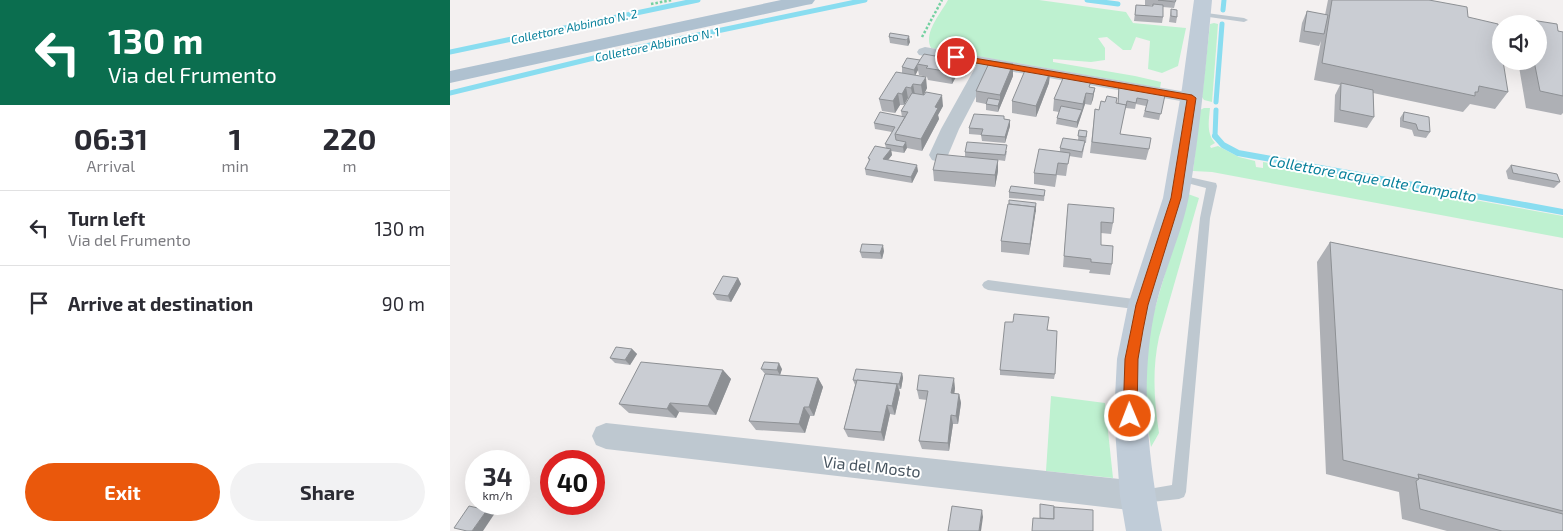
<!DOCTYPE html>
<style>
body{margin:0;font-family:"Exo 2",sans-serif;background:#f2f2f3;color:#2b2b33;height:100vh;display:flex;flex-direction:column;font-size:19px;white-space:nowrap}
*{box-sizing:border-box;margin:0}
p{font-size:16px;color:#7c7c81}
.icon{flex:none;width:28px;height:28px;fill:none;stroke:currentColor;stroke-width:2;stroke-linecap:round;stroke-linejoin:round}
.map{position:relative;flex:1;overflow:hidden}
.panel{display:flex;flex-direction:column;background:#fff;width:450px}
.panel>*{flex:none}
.hud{background:#0b6e4f;color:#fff;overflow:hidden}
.controls{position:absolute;left:1042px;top:15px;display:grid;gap:10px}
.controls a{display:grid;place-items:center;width:55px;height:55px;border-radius:50%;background:#fff;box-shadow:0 5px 20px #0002;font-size:25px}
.speed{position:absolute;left:15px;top:450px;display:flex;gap:10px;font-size:25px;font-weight:700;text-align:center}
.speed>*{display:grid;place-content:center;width:65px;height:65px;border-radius:50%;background:#fff;box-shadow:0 5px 20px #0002;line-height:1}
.speed small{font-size:12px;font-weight:400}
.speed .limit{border:8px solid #d22;background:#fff;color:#111}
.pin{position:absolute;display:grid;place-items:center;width:42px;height:42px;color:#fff;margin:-21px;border:2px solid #fff;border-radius:50%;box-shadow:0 1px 5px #0007}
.me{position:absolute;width:55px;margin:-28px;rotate:359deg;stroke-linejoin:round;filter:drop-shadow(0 0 4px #0008)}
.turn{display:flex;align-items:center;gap:18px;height:105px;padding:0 25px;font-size:22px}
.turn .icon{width:65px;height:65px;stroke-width:2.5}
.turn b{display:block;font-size:35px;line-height:42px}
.eta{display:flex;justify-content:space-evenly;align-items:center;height:85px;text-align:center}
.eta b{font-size:30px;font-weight:700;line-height:35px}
.cta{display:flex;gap:10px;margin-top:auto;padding:10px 25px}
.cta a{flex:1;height:58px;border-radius:30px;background:#ea580c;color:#fff;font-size:20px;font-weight:700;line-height:58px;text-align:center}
.cta a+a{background:#f2f2f3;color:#2b2b33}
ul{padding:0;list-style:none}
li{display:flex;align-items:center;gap:15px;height:75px;padding:0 25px;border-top:1px solid #e1e1e2}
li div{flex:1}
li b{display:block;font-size:19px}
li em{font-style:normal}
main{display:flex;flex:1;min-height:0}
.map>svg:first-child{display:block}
.green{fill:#bef1d0}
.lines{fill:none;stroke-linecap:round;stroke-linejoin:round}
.stream-far1{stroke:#89ddf0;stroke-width:5}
.stream{stroke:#89ddf0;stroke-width:6}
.path{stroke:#74d1a1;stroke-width:2.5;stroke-dasharray:2.5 2;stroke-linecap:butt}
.lane{fill:#bec8d0;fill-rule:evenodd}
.street{fill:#bec8d0;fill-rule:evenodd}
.secondary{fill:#c0ccd8;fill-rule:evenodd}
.primary{fill:#afc1d0;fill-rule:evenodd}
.wall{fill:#aeb0b5}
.shaded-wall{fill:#8d9094}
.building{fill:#cacdd3;stroke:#8d9094}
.route{fill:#ea580c;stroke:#983908}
.labels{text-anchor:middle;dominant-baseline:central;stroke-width:4;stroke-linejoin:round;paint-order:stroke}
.far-water-label{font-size:12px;font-style:italic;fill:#08809b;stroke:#fff}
.water-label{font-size:15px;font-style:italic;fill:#08809b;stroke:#fff}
.near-street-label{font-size:16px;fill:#47545f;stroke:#fff}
</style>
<main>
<section class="panel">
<div class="hud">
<div class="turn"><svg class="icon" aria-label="left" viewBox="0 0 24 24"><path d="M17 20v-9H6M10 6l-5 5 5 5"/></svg><div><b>130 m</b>Via del Frumento</div></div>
</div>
<div class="eta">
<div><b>06:31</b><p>Arrival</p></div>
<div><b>1</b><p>min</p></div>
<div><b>220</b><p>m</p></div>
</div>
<ul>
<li><svg class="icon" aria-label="left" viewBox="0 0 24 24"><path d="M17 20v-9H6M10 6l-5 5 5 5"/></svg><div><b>Turn left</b><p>Via del Frumento</p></div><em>130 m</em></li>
<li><svg class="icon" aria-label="arrive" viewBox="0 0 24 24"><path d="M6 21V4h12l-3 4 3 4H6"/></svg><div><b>Arrive at destination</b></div><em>90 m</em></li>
</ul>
<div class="cta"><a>Exit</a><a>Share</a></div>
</section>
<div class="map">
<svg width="1113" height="531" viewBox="0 0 1113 531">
<rect width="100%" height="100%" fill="#f3f0f0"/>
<g class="green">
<path d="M 498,0 L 589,0 L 676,12 L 683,23 L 736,28 L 728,66 L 712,73 L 698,69 L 700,41 L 686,37 L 681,50 L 673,50 L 657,37 L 648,38 L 655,48 L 655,60 L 641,62 L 603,59 L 603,62 L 685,76 L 711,82 L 710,88 L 481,48 C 473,33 491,13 498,0 Z"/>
<polygon points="764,23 768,24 762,102 754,100 752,97 760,24"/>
<path d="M 754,108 L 760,108 C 759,120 756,133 765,143 L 760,146 L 761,148 L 768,146 L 789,157 L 805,161 L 806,167 L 813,168 L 813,162 L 1113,216 L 1113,238 L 762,172 L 743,171 L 750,110 Z"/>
<path d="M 738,194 L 749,198 L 709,337 C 702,370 704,400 709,433 L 701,447 L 691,386 L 699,329 Z"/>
<polygon points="601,396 655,403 663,478 596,471"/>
</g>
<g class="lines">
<g class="stream-far1">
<polyline points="637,0 668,4"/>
<polyline points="773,10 774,0"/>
<polyline points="0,52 248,0"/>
<polyline points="0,93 181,49 415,0"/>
<polyline points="766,102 772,24"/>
<polyline points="766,110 765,136 767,138"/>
</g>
<polyline class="stream" points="765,136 773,145 788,153 1113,212"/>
<g class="path">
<polyline points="201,4 222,0"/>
<polyline points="472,37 492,0"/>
</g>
<g class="lane">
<polygon points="749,12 794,18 798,20 794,22 752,16 748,14"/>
<polygon points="730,175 766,183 767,186 760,218 736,492 734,497 729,499 692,503 687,501 685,496 687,491 722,485 750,218 756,188 726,180 725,178"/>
<polygon points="538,280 692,300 696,302 698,305 696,308 692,310 538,290 534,288 532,285 534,282"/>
</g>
<g class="street">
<polygon points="475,47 742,93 748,94 751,98 748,102 742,103 541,68 509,129 496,160 489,162 482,160 479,155 491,129 526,66 469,55 467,52 469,49"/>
<polygon points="156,423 688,481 698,486 703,496 698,506 688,511 156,449 146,445 142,436 146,427"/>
</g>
<path class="secondary" d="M 744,0 L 762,0 C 756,65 750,131 739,196 C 732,233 715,268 706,305 C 689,380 698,456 712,531 L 676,531 L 670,496 L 664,416 L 667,359 L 678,305 L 713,198 L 732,88 Z"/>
<polygon class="primary" points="331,0 365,0 362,4 356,5 0,83 0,71"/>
</g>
<g class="wall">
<polygon points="695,0 726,0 724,8 713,7 713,17 712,23 684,21 686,5 702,6 702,5 695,5"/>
<polygon points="878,0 979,0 1018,17 1058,92 1045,109 1020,104 1013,112 923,93 924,117 917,128 884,122 885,95 890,85 864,80 871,41 869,46 849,42 852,23 857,11 875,15"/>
<polygon points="721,9 727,17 726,23 719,22"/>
<polygon points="1075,19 1108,31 1113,32 1113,113 1111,115 1076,108 1068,61 1089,61 1089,24 1072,24"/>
<polygon points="440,33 460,42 458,46 440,43 439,37"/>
<polygon points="485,56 519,57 520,68 515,76 507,75 502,84 478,80 477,77 469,75 468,70 465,75 477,88 473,95 493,106 488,115 489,119 472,151 457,148 454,153 441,151 442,155 438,160 468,171 462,183 416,175 415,169 419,161 418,158 436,148 435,144 442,132 425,129 424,123 452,117 451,111 459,99 458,98 454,105 450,105 445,113 432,111 429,99 452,73 452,67 470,60"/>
<polygon points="563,64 563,76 548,112 536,110 536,104 526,102 526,91"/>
<polygon points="600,72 599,83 586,117 562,113 562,101"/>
<polygon points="669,85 715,95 709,120 693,117 696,106 686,104 685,109 676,108 674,112 670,134 699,149 696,160 640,153 645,109 649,110 666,103 668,103"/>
<polygon points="640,87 645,88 643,99 641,105 635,104 627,128 606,124 607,118 609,112 603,111 604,99"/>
<polygon points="954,112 980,132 976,138 964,136 962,130 950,127 950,118"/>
<polygon points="554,119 560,120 560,126 555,143 532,141 531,135 519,134 519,128"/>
<polygon points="629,130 637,131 636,143 635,143 632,158 619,156 616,176 607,175 605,187 584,184 584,173 610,151 610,148 628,140"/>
<polygon points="557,151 555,161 548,160 548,171 545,187 484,181 483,170 515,157 515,152"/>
<polygon points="1061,165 1110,182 1104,188 1058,179 1056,171"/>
<polygon points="595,190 594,201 559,198 559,192"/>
<polygon points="586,209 579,255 551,252 551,241"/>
<polygon points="617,215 663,223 661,234 651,233 651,245 662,264 660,275 639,273 640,270 613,267"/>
<polygon points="880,242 1113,290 1113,531 997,531 952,519 949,492 876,474 867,262"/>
<polygon points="434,251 432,259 412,258 410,252"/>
<polygon points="288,278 291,284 281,302 267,300 263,294"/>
<polygon points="597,330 605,374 604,379 550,375 550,370"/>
<polygon points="182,349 187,354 180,365 165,363 160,358"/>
<polygon points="311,369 332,369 330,375 368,378 373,387 364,416 360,416 355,433 306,430 299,421 324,375 315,374"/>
<polygon points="273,370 281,379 266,415 229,412 226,418 179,413 169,404"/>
<polygon points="452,373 453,378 451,389 449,389 450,393 445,415 440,414 434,441 398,437 394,429 405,385 403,380"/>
<polygon points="505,388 504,394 509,394 511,403 508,424 503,424 499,451 472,449 469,441 477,400 469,399 467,390"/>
</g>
<g class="shaded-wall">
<polygon points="459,36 460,42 458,46 457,40"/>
<polygon points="519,57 520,68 515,76 515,65"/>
<polygon points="506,63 507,75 502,84 501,72"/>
<polygon points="467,64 468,70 465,76 464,70"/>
<polygon points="563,64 563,76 548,112 548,106 550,100 550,95"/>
<polygon points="600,72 599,83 586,117 586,106"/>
<polygon points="476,77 477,88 473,97 471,85"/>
<polygon points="463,84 465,95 463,99 461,88"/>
<polygon points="456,87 458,98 454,105 452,94"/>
<polygon points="645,88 643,99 641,105 643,94"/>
<polygon points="448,93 450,105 445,113 443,101"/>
<polygon points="636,93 635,104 627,128 627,122 632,110 633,104"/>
<polygon points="492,95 493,106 488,115 489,119 472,151 471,139 485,107"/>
<polygon points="560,120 560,126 555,143 555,137"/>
<polygon points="456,142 457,148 454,153 453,147"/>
<polygon points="441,149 442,155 434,165 433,159"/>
<polygon points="548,160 548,171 545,187 545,175"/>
<polygon points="467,165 468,171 462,183 461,177"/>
<polygon points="586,203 586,209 579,255 580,244"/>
<polygon points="433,245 434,251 432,259 430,253"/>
<polygon points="288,278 291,284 281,302 278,296"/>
<polygon points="182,349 187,354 180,365 175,360"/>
<polygon points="329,363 332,369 330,375 327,370"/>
<polygon points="273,370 281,379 266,415 258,406"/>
<polygon points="452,373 453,378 451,389 449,384"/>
<polygon points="368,378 373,387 364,416 359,407"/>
<polygon points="504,378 505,388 503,403 501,393"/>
<polygon points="447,384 450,393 445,415 442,406"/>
<polygon points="509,394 511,403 508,424 506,416"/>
<polygon points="220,403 229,412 226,418 217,409"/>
<polygon points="437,405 440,414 434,441 431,432"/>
<polygon points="354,407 360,416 355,433 349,424"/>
<polygon points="501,415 503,424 499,451 498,443"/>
<polygon points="37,510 45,513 33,531 22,531"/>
<polygon points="532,510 533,517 531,531 529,531"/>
</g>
<g class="building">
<polygon points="708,0 726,0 725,2"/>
<polygon points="882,0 979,0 1017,7 1018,17 1048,24 1051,47 1051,61 1053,61 1058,92 1029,86 1028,92 1025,92 1025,96 872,63"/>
<polygon points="703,4 713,5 713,17 685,15 686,5 703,6"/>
<polygon points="721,9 727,10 727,17 721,16"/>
<polygon points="857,11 878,15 874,34 854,31"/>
<polygon points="1075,19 1107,24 1108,31 1113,32 1113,96 1090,91 1084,61 1089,61 1089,24 1076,24"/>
<polygon points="440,33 459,36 457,40 439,37"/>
<polygon points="488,51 519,57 515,65 506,63 501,72 476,68 478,66 467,64 474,54 485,56"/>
<polygon points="457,58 470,60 464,70 452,67"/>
<polygon points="540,61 563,64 550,95 526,91"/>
<polygon points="576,68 600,72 586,106 562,101"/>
<polygon points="446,72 476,77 471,85 463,84 461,88 456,87 452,94 448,93 443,101 429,99"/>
<polygon points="614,76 641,81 639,87 645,88 643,94 636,93 633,104 604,99"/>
<polygon points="891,83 923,90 924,117 890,110"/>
<polygon points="669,85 715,95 711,114 695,111 698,100 687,98 686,103 677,101 676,106 676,105 668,104"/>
<polygon points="476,92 492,95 485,107 488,108 471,139 445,134 458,112 451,111 462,93 474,95"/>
<polygon points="657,96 667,98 666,103 676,105 670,134 701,138 699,149 642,142 645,109 649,110 651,101 655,102"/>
<polygon points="538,98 550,100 548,106 536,104"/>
<polygon points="611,106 632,110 627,122 607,118"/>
<polygon points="430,112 455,117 445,134 446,140 456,142 453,147 435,144 445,127 424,123"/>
<polygon points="954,112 979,117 980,132 968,130 966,124 953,121"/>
<polygon points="524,114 554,116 554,119 560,120 555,137 531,135 533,129 519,128"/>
<polygon points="629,130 637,131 636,137 628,136"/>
<polygon points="613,138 635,141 632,152 610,148"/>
<polygon points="517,142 557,145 555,155 515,152"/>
<polygon points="425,146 441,149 433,159 467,165 461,177 415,169 420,159 418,158"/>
<polygon points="589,149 620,153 618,164 608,163 606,175 584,173"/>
<polygon points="487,154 548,160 545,175 483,170"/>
<polygon points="1061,165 1107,174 1110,182 1063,173"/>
<polygon points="561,186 595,190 594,196 559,192"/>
<polygon points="559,200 586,203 585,212 585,207 559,204"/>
<polygon points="558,204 585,207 580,244 551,241"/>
<polygon points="618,204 664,208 663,223 651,222 651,245 663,246 662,264 641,262 641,259 614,256"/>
<polygon points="880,242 1113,290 1113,511 968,474 969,479 893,460"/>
<polygon points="412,244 433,245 430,253 410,252"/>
<polygon points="273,276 288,278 278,296 263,294"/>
<polygon points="564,314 599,317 597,330 607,331 605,374 550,370 555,322 563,322"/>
<polygon points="166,347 182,349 175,360 160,358"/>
<polygon points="191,362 273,370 258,406 220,403 217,409 169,404"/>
<polygon points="314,362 329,363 327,370 311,369"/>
<polygon points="406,369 452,373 449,384 403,380"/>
<polygon points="315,374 368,378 359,407 354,407 349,424 299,421"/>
<polygon points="469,375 504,378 501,393 509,394 506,416 501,415 498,443 469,441 478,391 467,390"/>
<polygon points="407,380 447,384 442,406 437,405 431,432 394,429"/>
<polygon points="969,478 1113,514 1113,531 1052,531 970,509 966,481 969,479"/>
<polygon points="590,504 604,506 604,519 590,518"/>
<polygon points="19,506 37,510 22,531 17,531 4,528"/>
<polygon points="502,506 532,510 529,531 498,531"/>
<polygon points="604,507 643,510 643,531 582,531 583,518 604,519"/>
</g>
<polygon class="route" points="506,55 742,95 746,98 731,198 698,305 693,330 688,359 687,416 685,420 680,422 675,420 673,416 675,359 681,330 686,305 721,198 737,100 503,59 501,57"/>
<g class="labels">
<g class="far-water-label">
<text transform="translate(124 26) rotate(-12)">Collettore Abbinato N. 2</text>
<text transform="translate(207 44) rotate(-12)">Collettore Abbinato N. 1</text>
</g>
<g class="water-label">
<text transform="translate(923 178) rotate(10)">Collettore acque alte Campalto</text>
</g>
<g class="near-street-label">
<text transform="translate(422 466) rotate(6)">Via del Mosto</text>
</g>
</g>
</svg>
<div class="controls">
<a><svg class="icon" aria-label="sound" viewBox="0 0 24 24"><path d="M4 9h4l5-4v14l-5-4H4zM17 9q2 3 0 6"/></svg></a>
</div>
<div class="speed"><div>34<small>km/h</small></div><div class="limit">40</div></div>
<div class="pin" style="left:506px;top:57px;background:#d93025"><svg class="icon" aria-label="arrive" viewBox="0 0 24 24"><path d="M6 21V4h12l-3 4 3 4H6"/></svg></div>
<svg class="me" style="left:680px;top:416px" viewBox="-20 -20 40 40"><circle r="17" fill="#ea580c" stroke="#fff" stroke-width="3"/><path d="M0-11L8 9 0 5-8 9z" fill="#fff"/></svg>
</div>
</main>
